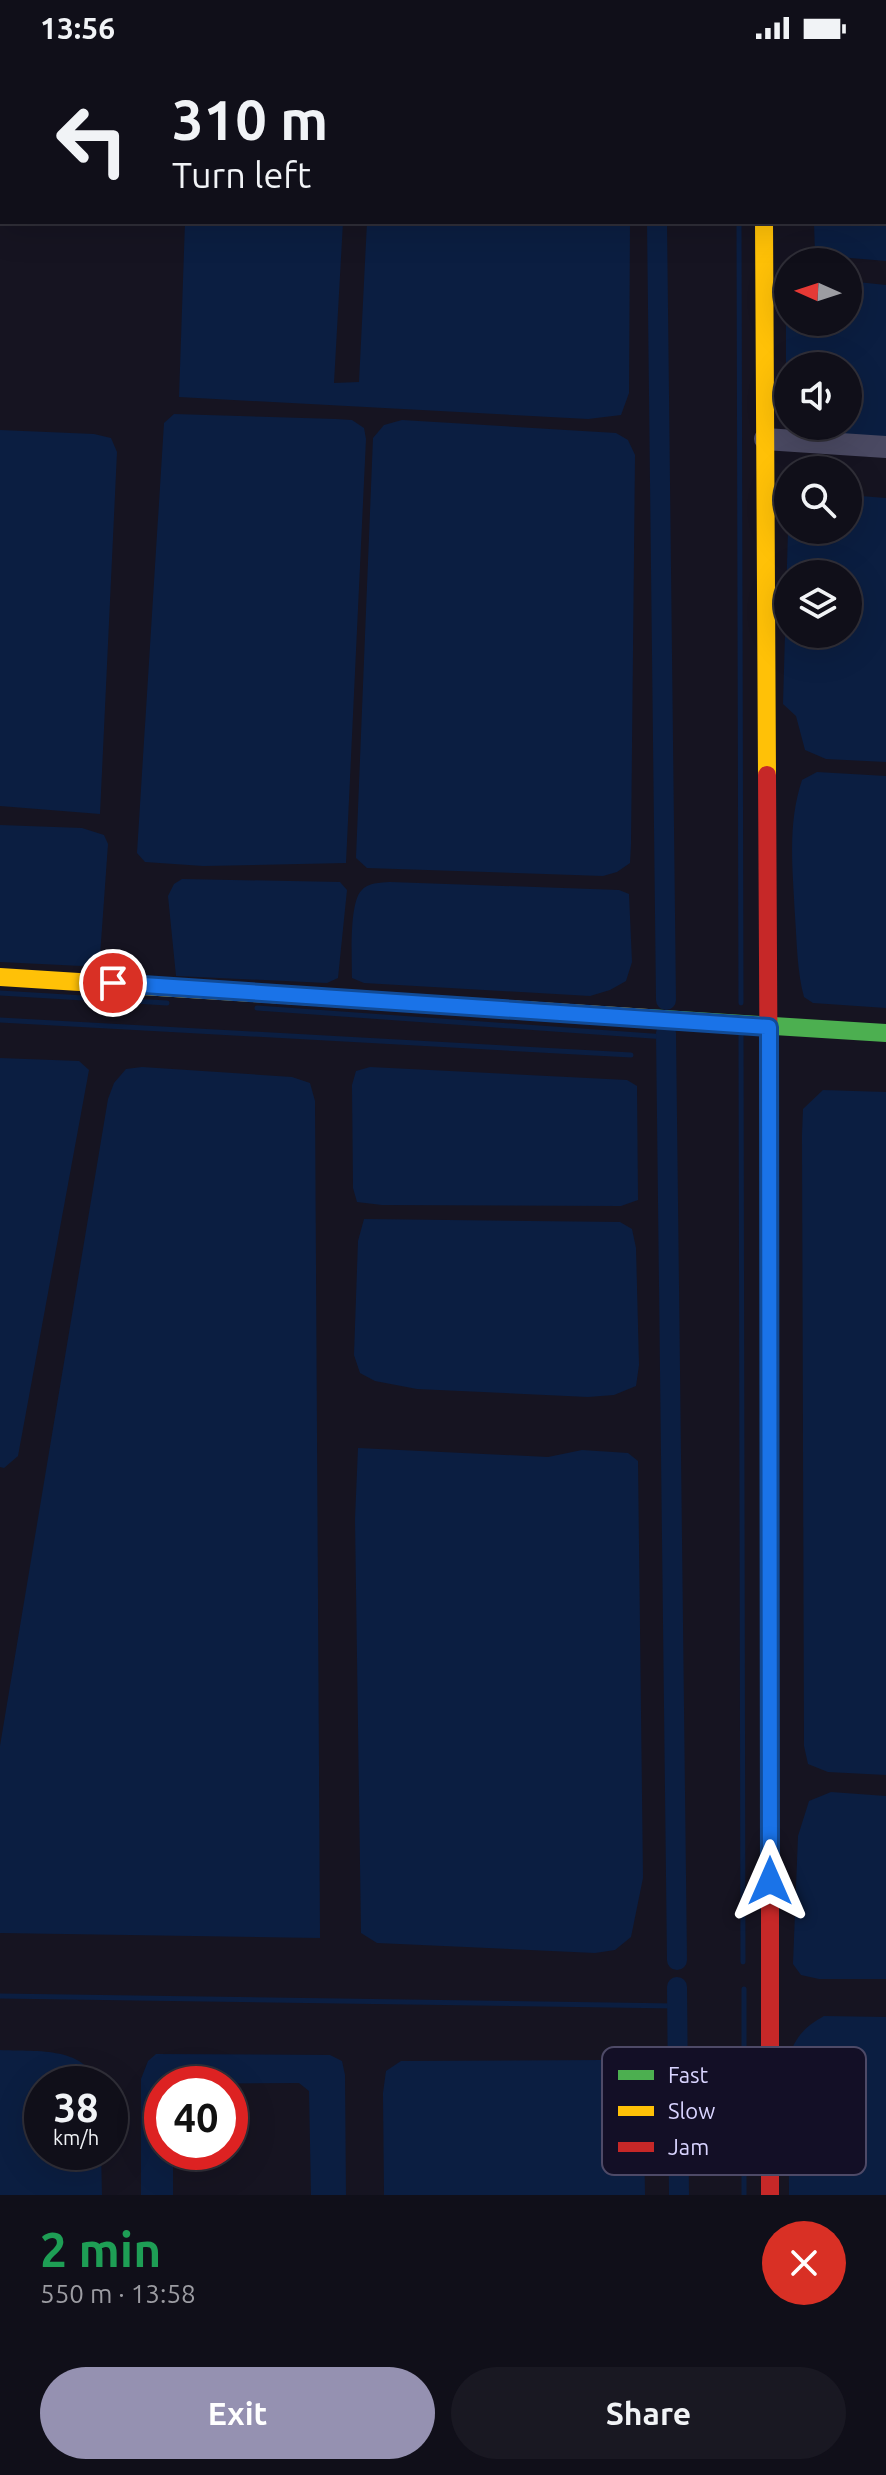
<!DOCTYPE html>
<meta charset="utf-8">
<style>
body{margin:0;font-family:Ubuntu,sans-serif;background:#191822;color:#f1f3f6;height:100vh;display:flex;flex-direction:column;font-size:30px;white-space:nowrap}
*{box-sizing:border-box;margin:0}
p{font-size:26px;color:#9c9ca2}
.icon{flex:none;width:44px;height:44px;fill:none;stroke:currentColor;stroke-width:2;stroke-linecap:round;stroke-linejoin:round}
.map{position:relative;height:2139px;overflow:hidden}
.side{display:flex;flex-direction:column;background:#100f19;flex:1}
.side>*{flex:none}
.banner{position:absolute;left:0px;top:0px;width:886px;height:168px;box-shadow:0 8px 32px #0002,0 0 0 2px #302f38;background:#100f19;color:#f1f3f6;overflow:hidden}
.needle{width:52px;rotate:273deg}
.buttons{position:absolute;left:774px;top:192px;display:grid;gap:16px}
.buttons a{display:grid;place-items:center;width:88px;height:88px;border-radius:50%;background:#100f19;box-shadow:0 8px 32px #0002,0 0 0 2px #302f38;font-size:40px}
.speed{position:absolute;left:24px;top:2010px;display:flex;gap:16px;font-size:40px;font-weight:700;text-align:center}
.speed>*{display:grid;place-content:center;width:104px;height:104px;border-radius:50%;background:#100f19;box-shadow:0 8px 32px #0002,0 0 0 2px #302f38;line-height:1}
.speed small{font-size:20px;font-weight:400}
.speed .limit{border:12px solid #d22;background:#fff;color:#111}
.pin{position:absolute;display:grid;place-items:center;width:68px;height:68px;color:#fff;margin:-34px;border:4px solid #fff;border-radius:50%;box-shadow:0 2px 8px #0007}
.me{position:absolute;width:88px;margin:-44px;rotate:0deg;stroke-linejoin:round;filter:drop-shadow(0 0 6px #0008)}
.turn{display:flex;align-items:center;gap:28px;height:168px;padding:0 40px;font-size:36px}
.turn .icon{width:104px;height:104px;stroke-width:2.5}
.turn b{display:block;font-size:56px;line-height:68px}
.round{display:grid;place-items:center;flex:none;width:84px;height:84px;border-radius:42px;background:#191822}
.head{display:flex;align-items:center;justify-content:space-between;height:136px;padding:0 40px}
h1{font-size:48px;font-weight:700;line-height:60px;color:#1e9e55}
.action{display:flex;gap:16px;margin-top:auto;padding:16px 40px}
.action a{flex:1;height:92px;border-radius:48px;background:#9591b1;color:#fff;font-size:32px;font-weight:700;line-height:92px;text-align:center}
.action a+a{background:#191822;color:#f1f3f6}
.status{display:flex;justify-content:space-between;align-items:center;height:56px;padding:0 40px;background:#100f19;direction:ltr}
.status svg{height:22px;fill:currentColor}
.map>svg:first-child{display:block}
.water{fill:#0b1e41;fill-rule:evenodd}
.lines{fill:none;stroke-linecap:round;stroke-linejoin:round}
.stream{stroke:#0b1e41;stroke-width:5}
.canal{stroke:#0b1e41;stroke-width:20}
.street{stroke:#4a4962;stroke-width:22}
.fast{stroke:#4caf50;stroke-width:18}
.slow{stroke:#ffc107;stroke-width:18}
.jam{stroke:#c62828;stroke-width:18}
.route-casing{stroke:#114b97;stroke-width:20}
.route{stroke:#1a73e8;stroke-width:14}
.key{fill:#130f26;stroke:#4e4a67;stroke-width:2}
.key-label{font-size:22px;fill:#d9d4ff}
</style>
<div class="status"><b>13:56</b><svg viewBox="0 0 49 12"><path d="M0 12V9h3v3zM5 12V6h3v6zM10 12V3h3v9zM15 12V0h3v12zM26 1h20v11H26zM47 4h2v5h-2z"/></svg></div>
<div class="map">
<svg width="886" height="2139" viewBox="0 0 886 2139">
<rect width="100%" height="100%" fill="#161421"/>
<g class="water">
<polygon points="374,0 630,0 374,2"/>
<polygon points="792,0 886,0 886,205 815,199 814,166 884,166 884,2"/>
<polygon points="185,166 343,166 334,327 359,326 367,166 630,166 629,337 621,359 588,363 179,341"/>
<polygon points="848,225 886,229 886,381 792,375 790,370 848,370 848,310 788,310 788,365 786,360 786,232 788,228 788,266 848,266"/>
<polygon points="174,358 336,363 352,364 364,372 366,383 346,807 203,810 145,806 137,797 164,367"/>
<polygon points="402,364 616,377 628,384 635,399 631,788 630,807 617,816 603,820 367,812 356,802 373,382 384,369"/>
<polygon points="0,374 94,378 111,382 117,396 100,758 0,750"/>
<path d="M 848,439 L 886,442 L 886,706 L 826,703 L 805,694 L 796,660 L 783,648 L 788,474 L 848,474 ZM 788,518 L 848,518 L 848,578 L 788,578 Z"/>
<path d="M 817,716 L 886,720 L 886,952 L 813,947 L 804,941 C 797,915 797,888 795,860 C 793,814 787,769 802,724 Z"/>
<polygon points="0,769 82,772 104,779 108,788 100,900 91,908 82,910 0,906"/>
<polygon points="182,823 340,826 347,834 338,922 327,927 176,920 168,840 174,828"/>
<path d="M 390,826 L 619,834 L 629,838 L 632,906 L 626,925 L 610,934 L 590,940 L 364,927 L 352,922 C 352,903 349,848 361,835 C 368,826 380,827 390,826 Z"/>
<polygon points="0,1002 79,1005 89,1014 18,1400 4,1412 0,1411"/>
<polygon points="142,1011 292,1021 310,1027 315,1045 320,1882 0,1877 0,1690 108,1043 114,1027 126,1013"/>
<polygon points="370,1011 627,1024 637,1030 638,1144 621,1150 382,1149 357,1146 353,1132 352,1029 356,1015"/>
<polygon points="823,1034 886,1036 886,1719 828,1716 808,1708 804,1690 802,1079 803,1053"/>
<polygon points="364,1163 620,1166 632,1173 636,1192 639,1309 636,1330 614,1339 588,1341 417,1333 375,1325 360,1317 354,1299 358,1185"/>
<polygon points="358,1392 548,1401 582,1394 628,1397 638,1405 643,1822 631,1881 615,1894 595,1897 377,1887 361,1877 355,1463"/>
<polygon points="831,1736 886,1740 886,1923 819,1923 801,1919 793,1908 798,1780 809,1745"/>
<path d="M 824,1960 L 886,1961 L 886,2139 L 789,2139 L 788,2002 C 796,1981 804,1971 824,1960 Z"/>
<path d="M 0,1994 C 32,1996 85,1989 97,2028 L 42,2028 L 42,2096 L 101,2096 L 102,2139 L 0,2139 Z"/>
<polygon points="156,1998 330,1999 342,2005 345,2019 346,2139 311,2139 309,2035 299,2027 162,2028 162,2096 173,2096 173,2139 141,2139 141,2023 148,2005"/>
<polygon points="401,2005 603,2004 626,2005 638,2009 643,2020 645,2139 384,2139 383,2037 386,2015"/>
</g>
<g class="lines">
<g class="stream">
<polyline points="738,0 738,2"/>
<polyline points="739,166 741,947"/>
<polyline points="0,937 167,947"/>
<polyline points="257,952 666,981"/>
<polyline points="0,964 631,999"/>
<polyline points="741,979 743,1906"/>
<polyline points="661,1001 667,1001"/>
<polyline points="744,1933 744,2139"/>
<polyline points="0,1940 677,1950"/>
</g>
<g class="canal">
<polyline points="656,0 656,2"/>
<polyline points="657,166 666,944"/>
<polyline points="666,977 677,1904"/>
<polyline points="677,1931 679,2139"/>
</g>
<g class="street">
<polyline points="763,0 763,2"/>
<polyline points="765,383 886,391"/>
</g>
<polyline class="fast" points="648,962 886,977"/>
<g class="slow">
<polyline points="764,166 767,719"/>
<polyline points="0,921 648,962"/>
<polyline points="769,1085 770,1781"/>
</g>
<g class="jam">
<polyline points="767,719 769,1085"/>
<polyline points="770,1781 770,2139"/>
</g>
</g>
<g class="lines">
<g class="route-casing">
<polyline id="route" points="113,927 769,971 770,1825"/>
</g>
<use href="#route" class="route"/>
</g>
<rect x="602" y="1991" width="264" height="128" rx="12" class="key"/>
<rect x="618" y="2014" width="36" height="10" fill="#4caf50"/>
<rect x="618" y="2050" width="36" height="10" fill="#ffc107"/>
<rect x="618" y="2086" width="36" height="10" fill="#c62828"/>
<g class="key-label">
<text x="668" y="2027">Fast</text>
<text x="668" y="2063">Slow</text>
<text x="668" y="2099">Jam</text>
</g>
</svg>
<div class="buttons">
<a><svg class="needle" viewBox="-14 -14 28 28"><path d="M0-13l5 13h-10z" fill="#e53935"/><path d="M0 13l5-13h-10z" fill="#9c9ca2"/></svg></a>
<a><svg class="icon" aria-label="sound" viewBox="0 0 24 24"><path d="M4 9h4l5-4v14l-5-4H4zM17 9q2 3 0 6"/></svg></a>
<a><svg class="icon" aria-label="search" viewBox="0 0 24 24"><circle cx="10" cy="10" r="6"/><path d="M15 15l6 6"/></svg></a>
<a><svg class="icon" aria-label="layers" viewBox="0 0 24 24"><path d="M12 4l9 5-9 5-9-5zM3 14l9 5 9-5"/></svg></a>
</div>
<div class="speed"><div>38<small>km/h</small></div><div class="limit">40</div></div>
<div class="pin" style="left:113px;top:927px;background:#d93025"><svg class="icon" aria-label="arrive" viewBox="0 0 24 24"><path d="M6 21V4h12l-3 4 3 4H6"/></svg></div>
<svg class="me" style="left:770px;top:1825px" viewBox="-20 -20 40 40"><path d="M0-17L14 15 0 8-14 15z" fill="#1a73e8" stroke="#fff" stroke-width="4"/></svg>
<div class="banner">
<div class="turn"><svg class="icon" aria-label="left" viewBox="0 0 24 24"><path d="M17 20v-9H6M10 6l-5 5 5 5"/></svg><div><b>310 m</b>Turn left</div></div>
</div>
</div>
<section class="side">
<div class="head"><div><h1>2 min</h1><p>550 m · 13:58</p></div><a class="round" style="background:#d93025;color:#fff"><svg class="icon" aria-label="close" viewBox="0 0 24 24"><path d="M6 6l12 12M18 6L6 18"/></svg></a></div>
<div class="action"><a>Exit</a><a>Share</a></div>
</section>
